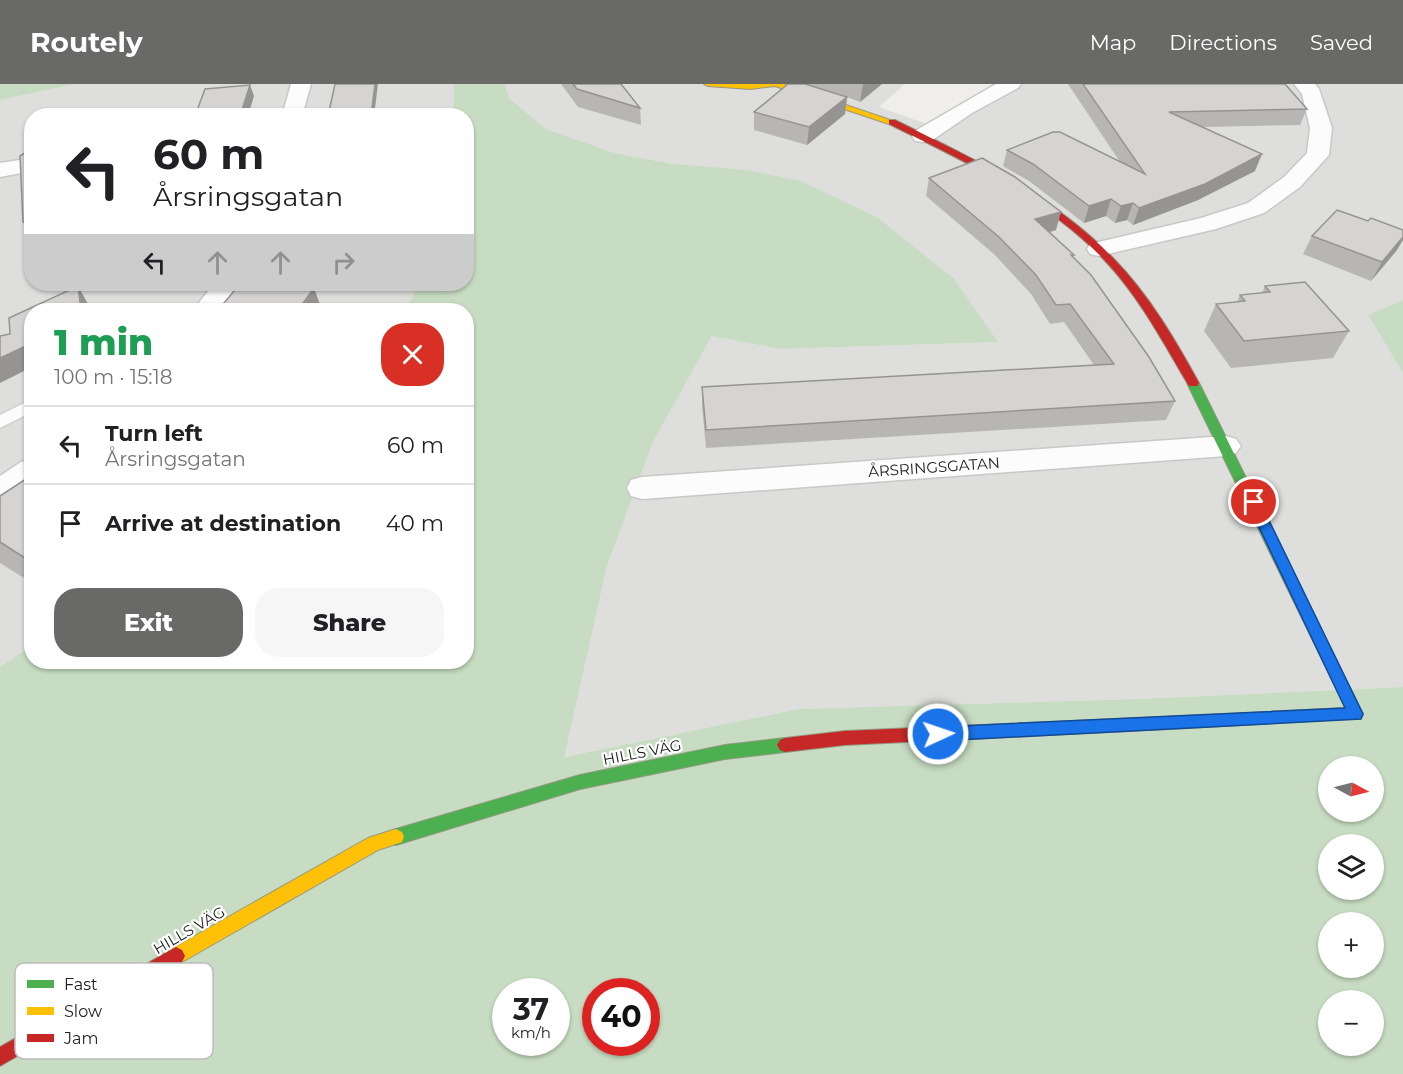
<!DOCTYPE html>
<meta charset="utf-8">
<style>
body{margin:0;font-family:Montserrat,sans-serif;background:#f6f6f6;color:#202124;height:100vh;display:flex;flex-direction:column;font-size:22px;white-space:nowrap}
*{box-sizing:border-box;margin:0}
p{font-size:20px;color:#757577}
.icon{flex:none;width:33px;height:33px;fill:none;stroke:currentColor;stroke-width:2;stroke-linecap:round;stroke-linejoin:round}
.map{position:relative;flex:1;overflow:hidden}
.panel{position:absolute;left:24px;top:219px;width:450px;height:366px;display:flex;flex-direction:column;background:#fff;border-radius:24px;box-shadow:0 2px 4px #0004}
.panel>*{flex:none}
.banner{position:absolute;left:24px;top:24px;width:450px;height:183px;border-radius:24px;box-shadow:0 2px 4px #0004;background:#fff;color:#202124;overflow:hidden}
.needle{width:39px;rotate:97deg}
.buttons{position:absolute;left:1318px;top:672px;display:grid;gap:12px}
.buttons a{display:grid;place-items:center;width:66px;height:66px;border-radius:50%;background:#fff;box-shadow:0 2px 4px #0004;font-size:30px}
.speed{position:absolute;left:492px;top:894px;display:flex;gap:12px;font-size:30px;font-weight:700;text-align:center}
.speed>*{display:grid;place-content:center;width:78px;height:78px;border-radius:50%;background:#fff;box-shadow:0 2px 4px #0004;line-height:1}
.speed small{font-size:15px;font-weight:400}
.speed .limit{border:9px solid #d22;background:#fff;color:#111}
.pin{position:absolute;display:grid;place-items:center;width:51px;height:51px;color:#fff;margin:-26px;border:3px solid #fff;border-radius:50%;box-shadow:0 2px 6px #0007}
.me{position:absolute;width:66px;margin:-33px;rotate:87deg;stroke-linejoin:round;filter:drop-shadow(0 0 4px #0008)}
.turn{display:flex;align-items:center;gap:21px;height:126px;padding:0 30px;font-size:27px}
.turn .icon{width:78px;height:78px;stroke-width:2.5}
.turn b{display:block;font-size:42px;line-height:51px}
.lanes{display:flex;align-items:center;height:57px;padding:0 30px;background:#0003;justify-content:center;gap:30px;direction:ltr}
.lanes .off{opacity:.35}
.round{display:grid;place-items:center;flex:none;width:63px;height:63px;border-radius:24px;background:#f6f6f6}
.headline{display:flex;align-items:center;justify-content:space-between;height:102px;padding:0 30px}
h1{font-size:36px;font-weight:800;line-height:45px;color:#1e9e55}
.button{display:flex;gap:12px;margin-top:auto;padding:12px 30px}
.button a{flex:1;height:69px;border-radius:24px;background:#696968;color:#fff;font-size:24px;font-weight:800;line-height:69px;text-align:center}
.button a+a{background:#f6f6f6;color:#202124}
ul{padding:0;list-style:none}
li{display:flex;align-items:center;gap:18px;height:78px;padding:0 30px;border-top:2px solid #e0e0e0}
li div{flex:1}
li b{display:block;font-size:22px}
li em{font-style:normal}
header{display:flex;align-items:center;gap:36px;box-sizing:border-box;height:84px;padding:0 30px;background:#696968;color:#fff}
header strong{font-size:28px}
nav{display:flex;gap:33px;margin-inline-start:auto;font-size:21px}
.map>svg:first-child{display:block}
.residential{fill:#dededc}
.forest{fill:#c7dcc2;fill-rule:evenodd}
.parking{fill:#dfdfde}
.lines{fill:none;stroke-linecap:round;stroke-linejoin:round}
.lane-casing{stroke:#c8c8c6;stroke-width:2}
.street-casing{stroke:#c8c8c6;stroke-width:3}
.fast-casing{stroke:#949982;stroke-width:2}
.slow-casing{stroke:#949982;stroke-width:2}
.jam-casing{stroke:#949982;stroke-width:2}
.lane{fill:#fdfcfc;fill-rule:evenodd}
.street{fill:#fdfcfc;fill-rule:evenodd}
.fast{fill:#4caf50;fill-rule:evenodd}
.slow{fill:#ffc107;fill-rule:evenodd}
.jam{fill:#c62828;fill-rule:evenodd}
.wall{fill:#b8b6b5}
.shaded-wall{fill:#969493}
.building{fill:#d6d4d2;stroke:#969493;stroke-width:1.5}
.route{fill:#1a73e8;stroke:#114b97;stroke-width:1.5}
.labels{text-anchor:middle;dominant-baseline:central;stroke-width:4.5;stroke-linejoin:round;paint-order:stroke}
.street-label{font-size:15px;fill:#212121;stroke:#fff}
.key{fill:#fff;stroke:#bcbcbc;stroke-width:1.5}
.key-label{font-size:16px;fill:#212121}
</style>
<header>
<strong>Routely</strong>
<nav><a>Map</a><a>Directions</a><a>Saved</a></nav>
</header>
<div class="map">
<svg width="1403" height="990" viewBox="0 0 1403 990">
<rect width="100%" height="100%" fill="#efeeeb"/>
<g class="residential">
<polygon points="75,0 454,0 453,31 32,32 32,200 417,200 412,214 403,226 32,226 31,562 0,583 0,16"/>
<polygon points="505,0 905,0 879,23 927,40 996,0 1403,0 1403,216 1368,231 1403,289 1403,603 1137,615 798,625 563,673 607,482 653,358 712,252 780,265 997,258 673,80 615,69 546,45 509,14"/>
</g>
<g class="forest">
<polygon points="0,0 75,0 0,16"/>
<path d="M 454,0 L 505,0 L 509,14 L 546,45 L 615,69 L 673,80 L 746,86 L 801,97 L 878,134 L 954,195 L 998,258 L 780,265 L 712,252 L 653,358 L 607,482 L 564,673 L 798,625 L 1137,615 L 1403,603 L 1403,990 L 0,990 L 0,583 L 31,562 L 32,578 L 466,578 L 466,226 L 403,226 L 412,214 L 417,200 L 466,200 L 466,32 L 453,31 ZM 1329,682 L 1374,682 L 1374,728 L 1329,728 ZM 1329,760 L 1374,760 L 1374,806 L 1329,806 ZM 1329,838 L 1374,838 L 1374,884 L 1329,884 ZM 506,908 L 556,908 L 556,958 L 506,958 ZM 596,908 L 646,908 L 646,958 L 596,958 ZM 1329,916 L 1374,916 L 1374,962 L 1329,962 Z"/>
<polygon points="1403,216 1403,289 1368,231"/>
</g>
<g class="parking">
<polygon points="1069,2 1087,32 1056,37 1005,12 1036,4"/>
<polygon points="1331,11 1403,14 1403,44 1368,42 1361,31 1341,30"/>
<polygon points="1262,50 1273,55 1287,50 1302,58 1289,63 1296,67 1289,75 1272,83 1230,61"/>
<polygon points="898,55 950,80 876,119 824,92"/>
<polygon points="1346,88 1403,104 1403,141 1339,121 1345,112 1333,108"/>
<polygon points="1240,148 1286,188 1179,211 1134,168"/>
</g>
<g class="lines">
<g class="lane-casing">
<polygon id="lane" points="32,315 32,328 0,344 0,331"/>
</g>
<g class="street-casing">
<g id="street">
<polygon points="291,0 311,0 302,32 282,32"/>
<polygon points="996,0 1021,0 1018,4 972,29 931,57 923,58 915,57 912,52 915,47"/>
<polygon points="1294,0 1315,0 1319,5 1332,44 1329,71 1300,103 1264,129 1216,145 1099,172 1090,170 1087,165 1090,160 1201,134 1248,119 1284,93 1307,69 1310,44 1302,10"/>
<polygon points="32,74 32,87 0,93 0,79"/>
<polygon points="214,200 240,200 219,226 193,226"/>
<polygon points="1226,352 1236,355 1241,362 1236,369 1226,372 642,415 631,412 627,404 631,396 642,393"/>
<polygon points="32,375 32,400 11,415 0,418 0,392 21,378"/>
</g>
</g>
<g class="fast-casing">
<g id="fast">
<polygon points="1193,295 1199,299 1361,626 1363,630 1361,634 1188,644 1183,643 1180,638 1183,633 1188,632 1346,624 1187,299"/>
<polygon points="785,654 790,656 793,661 790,666 785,668 725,675 580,705 396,761 390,758 388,753 390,748 396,745 580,691 725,661"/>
</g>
</g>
<g class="slow-casing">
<g id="slow">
<polygon points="704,0 784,0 896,38 889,40 775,2 750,5 708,2"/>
<polygon points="396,745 402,748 404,753 402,758 378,766 182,878 176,881 170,878 167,872 170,866 368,754"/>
</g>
</g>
<g class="jam-casing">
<g id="jam">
<path d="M 889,36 L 895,36 C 971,74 1055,112 1114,175 C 1149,211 1175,255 1199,299 L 1197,302 L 1189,302 C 1164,260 1141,216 1108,180 C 1050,116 965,78 889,40 Z"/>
<polygon points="1188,632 1193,633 1196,638 1193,643 1188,644 845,661 785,668 780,666 777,661 780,656 785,654 845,647"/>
<polygon points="176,863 182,866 185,872 182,878 0,982 0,963"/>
</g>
</g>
<use href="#lane" class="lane"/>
<use href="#street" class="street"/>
<use href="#fast" class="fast"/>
<use href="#slow" class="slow"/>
<use href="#jam" class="jam"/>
</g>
<g class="wall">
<polygon points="561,0 621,0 640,24 641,41 578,23"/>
<polygon points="808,0 882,0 860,18 847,13 845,30 807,61 754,46 754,28 808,1"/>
<polygon points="1068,0 1285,0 1307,25 1300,41 1203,43 1255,87 1198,116 1133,141 1127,136 1115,139 1106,132 1084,139 1029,97 1003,82 1007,66 1120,78"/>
<polygon points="929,94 1056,146 1049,148 1073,173 1175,317 1166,336 706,364 702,322 702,303 1094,281 1064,238 1050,240 1031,210 995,171 926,112"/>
<polygon points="1312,152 1397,166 1371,197 1303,170"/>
<polygon points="1265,202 1349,247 1333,274 1231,284 1204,247 1216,220 1237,218 1240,211 1262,209"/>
<polygon points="32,391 32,499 0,479 0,412"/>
</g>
<g class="shaded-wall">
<polygon points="375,0 378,0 374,32 371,32"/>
<polygon points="863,0 882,0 860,18"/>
<polygon points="250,1 254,12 248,32 240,32"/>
<polygon points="847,13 845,30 807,61 809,43"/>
<polygon points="1262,70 1255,87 1198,116 1133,141 1139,124"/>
<polygon points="1111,115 1106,132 1084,139 1089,122"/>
<polygon points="1133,119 1127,136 1115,139 1121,122"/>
<polygon points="1061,128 1056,146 1030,154 1035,135"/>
<polygon points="32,137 32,153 23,138"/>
<polygon points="1403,153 1403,156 1397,166 1371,197 1382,178"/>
<polygon points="78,202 88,220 89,226 81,226"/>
<polygon points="314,204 322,226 298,226"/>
<polygon points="32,259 32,283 0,299 0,274"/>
<polygon points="32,469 32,483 25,474"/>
</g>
<g class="building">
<polygon points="335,0 375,0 371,32 328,32"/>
<polygon points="573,0 621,0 640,24 577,5"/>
<polygon points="788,0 805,0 847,13 809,43 754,28"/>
<polygon points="1083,0 1285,0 1307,25 1169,28 1262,70 1205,100 1139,124 1133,119 1121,122 1111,115 1089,122 1033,80 1007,66 1053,48 1060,48 1145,90"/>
<polygon points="250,1 240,32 195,32 205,5"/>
<polygon points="32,52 32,137 23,138 20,72 25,69 25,56"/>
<polygon points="982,74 1015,93 1061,128 1035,135 1074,171 1071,171 1091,191 1149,273 1175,317 706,346 702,303 1114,280 1070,220 1056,221 1036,191 999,153 929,94"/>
<polygon points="1337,126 1368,137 1371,134 1403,146 1403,153 1382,178 1312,152"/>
<polygon points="1305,198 1349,247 1244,257 1216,220 1245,217 1240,211 1270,208 1265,202"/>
<polygon points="240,200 277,200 314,204 298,226 218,226"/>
<polygon points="78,202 81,226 32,226 32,259 0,274 0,252 10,250 9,234"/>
<polygon points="32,391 32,469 25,474 0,458 0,412"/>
</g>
<polygon class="route" points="1254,414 1260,418 1363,630 1361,635 938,657 932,655 930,650 932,645 938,643 1345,624 1247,418"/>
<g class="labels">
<g class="street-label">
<text transform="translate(934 383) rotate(-4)">ÅRSRINGSGATAN</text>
<text transform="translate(642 668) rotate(-11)">HILLS VÄG</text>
<text transform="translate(189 846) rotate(-30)">HILLS VÄG</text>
</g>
</g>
<rect x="15" y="879" width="198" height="96" rx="9" class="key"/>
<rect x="27" y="896" width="27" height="8" fill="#4caf50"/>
<rect x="27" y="923" width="27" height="8" fill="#ffc107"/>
<rect x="27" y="950" width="27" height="8" fill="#c62828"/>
<g class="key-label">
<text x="64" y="906">Fast</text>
<text x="64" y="933">Slow</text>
<text x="64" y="960">Jam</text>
</g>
</svg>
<div class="buttons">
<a><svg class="needle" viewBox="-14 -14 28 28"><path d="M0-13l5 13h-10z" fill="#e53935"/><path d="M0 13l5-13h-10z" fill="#757577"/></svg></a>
<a><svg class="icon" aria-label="layers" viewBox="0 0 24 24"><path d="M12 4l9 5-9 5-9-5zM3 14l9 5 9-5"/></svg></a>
<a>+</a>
<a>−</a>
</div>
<div class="speed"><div>37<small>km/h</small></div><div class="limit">40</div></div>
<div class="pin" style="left:1254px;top:418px;background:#d93025"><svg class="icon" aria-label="arrive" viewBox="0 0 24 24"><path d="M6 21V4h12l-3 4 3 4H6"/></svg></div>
<svg class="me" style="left:938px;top:650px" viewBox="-20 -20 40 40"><circle r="17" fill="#1a73e8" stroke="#fff" stroke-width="3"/><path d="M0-11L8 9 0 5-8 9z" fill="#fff"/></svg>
<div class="banner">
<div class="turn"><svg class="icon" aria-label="left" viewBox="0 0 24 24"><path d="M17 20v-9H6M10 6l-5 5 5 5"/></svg><div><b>60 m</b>Årsringsgatan</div></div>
<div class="lanes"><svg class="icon" aria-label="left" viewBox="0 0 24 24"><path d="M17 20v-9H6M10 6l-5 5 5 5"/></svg><svg class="icon off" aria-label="ahead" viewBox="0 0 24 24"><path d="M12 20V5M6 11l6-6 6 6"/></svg><svg class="icon off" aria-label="ahead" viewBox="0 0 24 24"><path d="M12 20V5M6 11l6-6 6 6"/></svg><svg class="icon off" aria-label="right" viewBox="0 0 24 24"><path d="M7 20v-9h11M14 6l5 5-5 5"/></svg></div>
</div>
<section class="panel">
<div class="headline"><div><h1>1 min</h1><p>100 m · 15:18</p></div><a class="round" style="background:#d93025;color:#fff"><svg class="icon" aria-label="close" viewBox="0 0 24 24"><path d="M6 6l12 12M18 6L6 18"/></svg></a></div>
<ul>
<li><svg class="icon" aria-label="left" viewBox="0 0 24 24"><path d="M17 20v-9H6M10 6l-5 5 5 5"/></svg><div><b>Turn left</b><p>Årsringsgatan</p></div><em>60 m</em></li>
<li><svg class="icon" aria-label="arrive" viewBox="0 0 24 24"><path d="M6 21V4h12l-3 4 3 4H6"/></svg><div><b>Arrive at destination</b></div><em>40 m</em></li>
</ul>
<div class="button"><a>Exit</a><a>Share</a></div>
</section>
</div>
